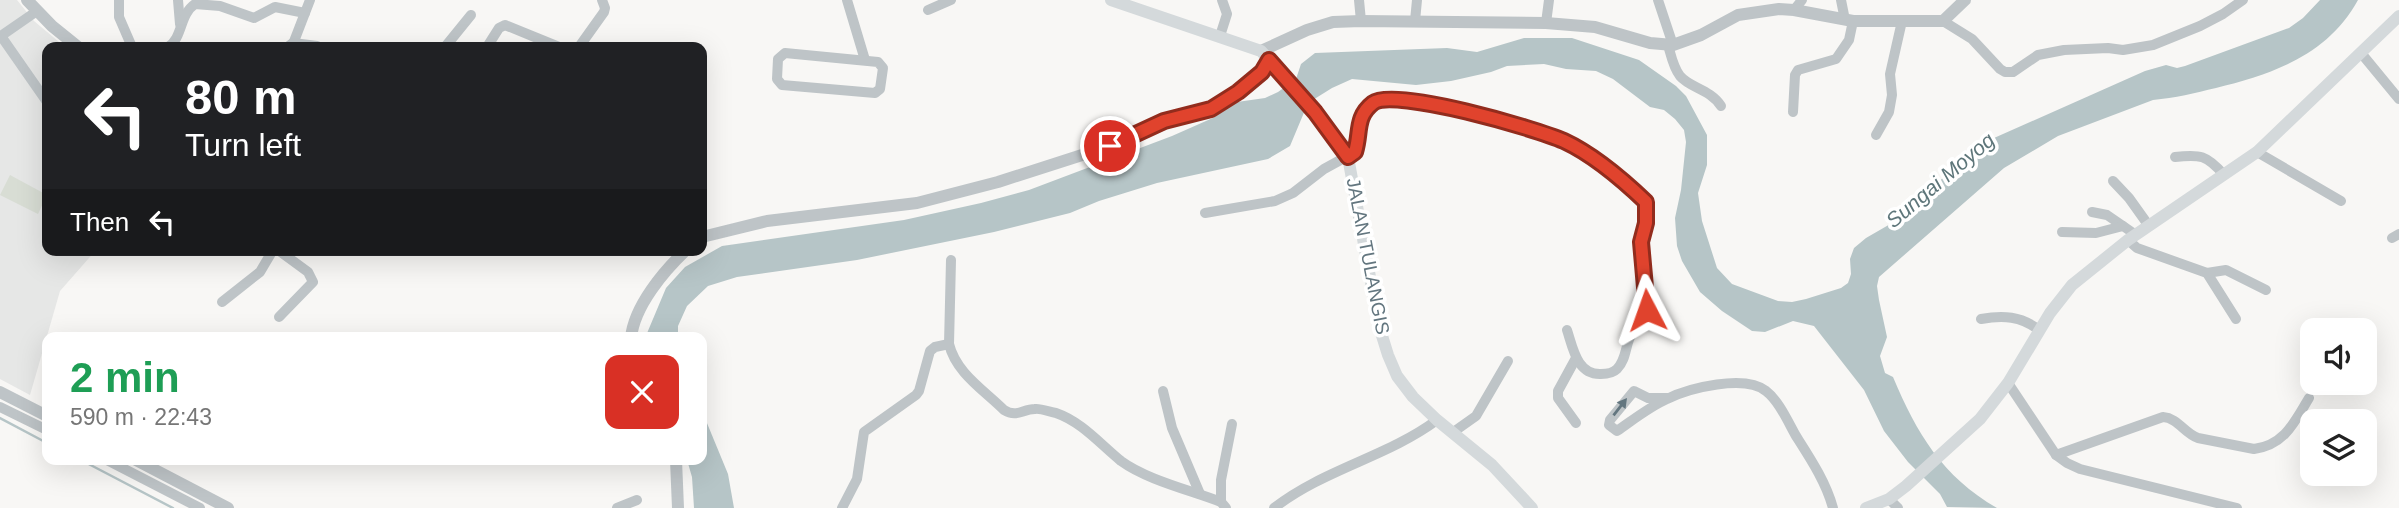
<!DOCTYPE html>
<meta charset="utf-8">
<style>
body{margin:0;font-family:Arial,sans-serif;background:#f6f6f6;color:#222;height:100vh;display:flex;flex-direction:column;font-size:26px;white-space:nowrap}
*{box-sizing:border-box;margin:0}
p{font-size:23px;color:#767676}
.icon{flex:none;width:38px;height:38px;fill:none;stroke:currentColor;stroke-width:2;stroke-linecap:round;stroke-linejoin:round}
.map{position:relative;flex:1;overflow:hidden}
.sheet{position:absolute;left:42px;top:332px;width:665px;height:133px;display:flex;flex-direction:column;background:#fff;border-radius:14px;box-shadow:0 7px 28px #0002}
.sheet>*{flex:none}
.banner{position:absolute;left:42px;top:42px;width:665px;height:214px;border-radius:14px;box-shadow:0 7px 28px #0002;background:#202124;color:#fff;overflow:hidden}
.tools{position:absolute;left:2300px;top:318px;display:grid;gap:14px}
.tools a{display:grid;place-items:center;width:77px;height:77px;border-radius:14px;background:#fff;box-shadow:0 7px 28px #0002;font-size:35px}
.pin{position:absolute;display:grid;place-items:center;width:60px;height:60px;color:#fff;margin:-30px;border:4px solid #fff;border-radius:50%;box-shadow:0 2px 7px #0007}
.me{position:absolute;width:77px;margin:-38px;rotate:356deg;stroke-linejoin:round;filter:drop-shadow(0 0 5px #0008)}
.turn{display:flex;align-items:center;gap:24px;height:147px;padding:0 28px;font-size:32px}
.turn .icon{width:91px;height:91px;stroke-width:2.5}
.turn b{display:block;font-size:49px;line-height:60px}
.then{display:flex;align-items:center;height:66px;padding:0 28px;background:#0003;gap:14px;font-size:26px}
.round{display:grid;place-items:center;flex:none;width:74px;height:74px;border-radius:14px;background:#f6f6f6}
.headline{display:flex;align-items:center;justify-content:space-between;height:119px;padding:0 28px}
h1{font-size:42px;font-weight:700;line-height:52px;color:#1e9e55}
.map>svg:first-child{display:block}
.built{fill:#e6e7e6}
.green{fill:#d8ddd4}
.water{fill:#b6c5c7}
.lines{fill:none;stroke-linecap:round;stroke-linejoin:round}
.stream{stroke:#b6c5c7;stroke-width:2.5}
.minor{stroke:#bec4c7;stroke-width:10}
.tertiary{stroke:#bec4c7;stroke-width:12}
.secondary{stroke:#d4d9db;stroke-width:12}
.oneway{fill:#63767f}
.route-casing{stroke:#922c1d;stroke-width:18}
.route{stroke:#e0432d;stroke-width:12}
.labels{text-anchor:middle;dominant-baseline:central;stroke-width:7;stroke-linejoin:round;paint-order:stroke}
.street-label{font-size:19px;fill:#63767f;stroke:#fff}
.water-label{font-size:21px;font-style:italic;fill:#5e767a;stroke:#fff}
</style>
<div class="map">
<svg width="2399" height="508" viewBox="0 0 2399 508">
<rect width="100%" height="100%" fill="#f8f7f5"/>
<polygon class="built" points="0,0 17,0 34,21 65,47 47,47 47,250 96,250 60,291 30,395 0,379"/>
<polygon class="green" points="10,175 47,195 38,214 0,195"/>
<g class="water">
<path d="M 2320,0 L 2358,0 C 2328,55 2273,74 2216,88 C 2195,93 2175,98 2153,100 L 2058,136 L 2004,168 L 1879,277 L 1877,286 L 1879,300 L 1887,337 L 1880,356 L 1885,373 L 1893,377 C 1917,434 1942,476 1997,508 L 1947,507 L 1940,494 L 1908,462 L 1884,431 L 1864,390 L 1814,326 L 1793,321 L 1765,332 L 1752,331 L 1722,311 L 1700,292 L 1682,261 L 1677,246 L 1675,218 L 1681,190 L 1686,142 L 1684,130 L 1675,119 L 1664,110 L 1650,107 L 1613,79 L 1596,71 L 1566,69 L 1544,64 L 1507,66 L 1491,72 L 1451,81 L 1416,85 L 1352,79 L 1332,88 L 1308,103 L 1290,146 L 1268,159 L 1157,183 L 1099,201 L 1070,213 L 994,232 L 857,260 L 737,277 L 708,286 L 687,306 L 678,326 L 678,338 L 645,338 L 666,288 L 685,267 L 722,246 L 904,220 L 981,203 L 1029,190 L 1172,136 L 1215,117 L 1223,106 L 1237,102 L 1265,98 L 1278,92 L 1296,79 L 1301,64 L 1315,53 L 1447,48 L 1477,52 L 1524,38 L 1572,38 L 1639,60 L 1676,86 L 1686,96 L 1707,135 L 1707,165 L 1698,193 L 1702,221 L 1717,268 L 1732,284 L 1778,301 L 1792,302 L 1806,299 L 1841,288 L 1848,283 L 1851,274 L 1850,259 L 1854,248 L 1866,238 L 1892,223 L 1979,146 L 1994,138 L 2145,71 L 2166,65 L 2177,68 L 2185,66 L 2289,28 L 2303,18 Z"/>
<polygon points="702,411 728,474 734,508 694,508 692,477 687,460 702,460"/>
</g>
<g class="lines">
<g class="stream">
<polyline points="0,418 47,443"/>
<polyline points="81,460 173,508"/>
</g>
<g class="minor">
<polyline points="119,0 119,17 132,47"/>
<polyline points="178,0 180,24"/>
<polyline points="847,0 865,60"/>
<polyline points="1359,0 1361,21"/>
<polyline points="1658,0 1673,45"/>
<polyline points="1841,0 1845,20"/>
<polyline points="928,10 951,0"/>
<polyline points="1794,10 1802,0"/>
<polyline points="37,11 1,36 47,102"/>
<polyline points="1415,21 1417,0"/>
<polyline points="1943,21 1972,39 2000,69 2005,72 2013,72 2038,55 2064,50 2108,48 2123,50 2153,45 2200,26 2223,14 2243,0"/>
<polyline points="1546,23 1549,0"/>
<polyline points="1220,36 1227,14 1222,0"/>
<polyline points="293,44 310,0"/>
<path d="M 1668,45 C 1671,55 1673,67 1680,76 C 1690,88 1710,89 1721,106"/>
<path d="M 168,47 C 183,38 179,15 195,4 L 220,6 L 254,18 L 275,7 L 305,13"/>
<polyline points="445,47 471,15"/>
<polyline points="487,47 499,28 505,25 559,47"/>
<polyline points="579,47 604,12 605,8 602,0"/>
<polygon points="785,53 878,62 883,68 880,89 875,93 782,85 777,79 778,59"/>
<polyline points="2361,53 2399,99"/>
<polyline points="1793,112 1795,75 1798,70 1836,59 1849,40 1853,21"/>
<polyline points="1876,135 1889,112 1892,95 1890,74 1902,21"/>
<polyline points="2257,152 2341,201"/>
<path d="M 2175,157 C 2200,154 2207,155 2224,175"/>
<polyline points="2113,181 2129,198 2149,226"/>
<polyline points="2092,212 2107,215 2123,226"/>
<path d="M 1205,213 L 1275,201 L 1293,193 L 1324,169 L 1355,152 L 1358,126 L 1366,111 L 1375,101 L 1392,99 L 1467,111 L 1515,124 L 1565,142 L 1627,184 L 1646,202 L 1646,223 L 1641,242 L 1647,310 C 1644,321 1636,324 1632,333 C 1625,344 1627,359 1617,369 C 1613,373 1607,374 1601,374 C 1577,375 1573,348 1567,330"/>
<polyline points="2062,232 2096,233 2123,226 2136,235"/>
<polyline points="2392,238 2399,234"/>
<polyline points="2128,240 2137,248 2207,273 2236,319"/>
<polyline points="278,250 308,272 313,282 279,317"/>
<path d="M 951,260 L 949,344 C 956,373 984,390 1004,410 C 1017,418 1022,409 1035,409 C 1040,408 1050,412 1056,413 C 1082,422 1100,444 1121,461 C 1147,480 1190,490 1221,502 L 1226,508"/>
<polyline points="2207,273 2226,270 2266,290"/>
<polyline points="222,302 260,272 273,250"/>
<path d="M 1981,319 C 2003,315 2021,316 2039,330"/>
<polyline points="2008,383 2056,455 2067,463 2080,469 2237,508"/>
<polyline points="1163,391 1172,428 1200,494"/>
<path d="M 1668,398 L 1648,398 L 1634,391 L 1610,420 L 1609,425 L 1617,431 C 1633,420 1649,407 1667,399 C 1689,388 1745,374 1766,391 C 1779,401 1788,422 1796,436 C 1810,458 1826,482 1833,508"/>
<polyline points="0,407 47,430"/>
<polyline points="1576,423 1558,398 1558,391 1576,358"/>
<polyline points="1452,433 1476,416 1508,361"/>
<path d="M 2056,455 L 2163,417 C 2178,418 2184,433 2198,438 L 2254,449 C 2285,445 2295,421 2309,398"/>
<polyline points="107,460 200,508"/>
<polyline points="1889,499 1898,508"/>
<polyline points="1221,502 1221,480 1232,424"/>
<polyline points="617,508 637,500"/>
<polyline points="842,508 857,479 864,432 916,395 919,391 930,351 935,347 949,344"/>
<path d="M 1274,508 C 1324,469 1387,457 1437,420"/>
</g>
<g class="tertiary">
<polyline points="27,0 52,26 78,47"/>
<polyline points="289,47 293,44 317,47"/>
<polyline points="1261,51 1307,30 1333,22 1361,21 1546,23 1595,27 1650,43 1673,45 1701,35 1738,15 1779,9 1794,10 1853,21 1943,21 1965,0"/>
<polyline points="702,237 767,221 917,203 998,182 1110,146 1164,121 1211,109 1238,91 1263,72 1269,59"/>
<path d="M 631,338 C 634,306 664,271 686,250"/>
<polyline points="0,392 47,416"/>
<polyline points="136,460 228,508"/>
<polyline points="676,460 678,508"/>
</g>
<g class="secondary">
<polyline points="1111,0 1261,51 1315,112 1348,157 1379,326 1388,355 1397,376 1413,397 1437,420 1492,465 1532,508"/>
<polyline points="1866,508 1889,499 1906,486 1980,419 2008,383 2050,313 2072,285 2128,240 2257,152 2399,16"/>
</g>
</g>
<defs><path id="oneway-solid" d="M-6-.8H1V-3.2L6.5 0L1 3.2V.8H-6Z" transform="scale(1.75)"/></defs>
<use class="oneway" href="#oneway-solid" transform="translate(1620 407) rotate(-52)"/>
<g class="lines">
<g class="route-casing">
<path id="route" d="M 1110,146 L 1164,121 L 1211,109 L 1238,92 L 1262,72 L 1269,60 L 1315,112 L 1348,157 L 1355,152 C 1361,133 1355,117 1373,103 C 1394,87 1537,129 1564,141 C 1594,155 1622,179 1646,202 L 1646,223 L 1641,242 L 1647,310"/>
</g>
<use href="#route" class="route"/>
</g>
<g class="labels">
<g class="street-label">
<text transform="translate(1368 256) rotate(79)">JALAN TULANGIS</text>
</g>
<g class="water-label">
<text transform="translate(1940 180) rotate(-40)">Sungai Moyog</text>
</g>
</g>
</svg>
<div class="tools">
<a><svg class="icon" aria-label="sound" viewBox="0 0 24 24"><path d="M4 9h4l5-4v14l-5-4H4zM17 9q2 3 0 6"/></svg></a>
<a><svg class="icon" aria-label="layers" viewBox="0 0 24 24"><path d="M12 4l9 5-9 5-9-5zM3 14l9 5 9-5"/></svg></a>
</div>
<div class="pin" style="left:1110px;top:146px;background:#d93025"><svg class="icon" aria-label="arrive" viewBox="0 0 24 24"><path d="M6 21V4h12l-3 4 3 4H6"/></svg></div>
<svg class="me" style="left:1647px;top:310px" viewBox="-20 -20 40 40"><path d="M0-17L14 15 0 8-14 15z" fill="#e0432d" stroke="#fff" stroke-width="4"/></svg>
<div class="banner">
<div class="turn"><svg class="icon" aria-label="left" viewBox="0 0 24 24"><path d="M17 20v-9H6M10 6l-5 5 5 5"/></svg><div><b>80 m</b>Turn left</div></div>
<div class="then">Then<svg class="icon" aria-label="left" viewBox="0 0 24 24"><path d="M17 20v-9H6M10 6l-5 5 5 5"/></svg></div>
</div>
<section class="sheet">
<div class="headline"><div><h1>2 min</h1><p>590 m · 22:43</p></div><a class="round" style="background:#d93025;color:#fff"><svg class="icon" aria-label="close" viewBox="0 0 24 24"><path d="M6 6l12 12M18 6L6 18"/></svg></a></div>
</section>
</div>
